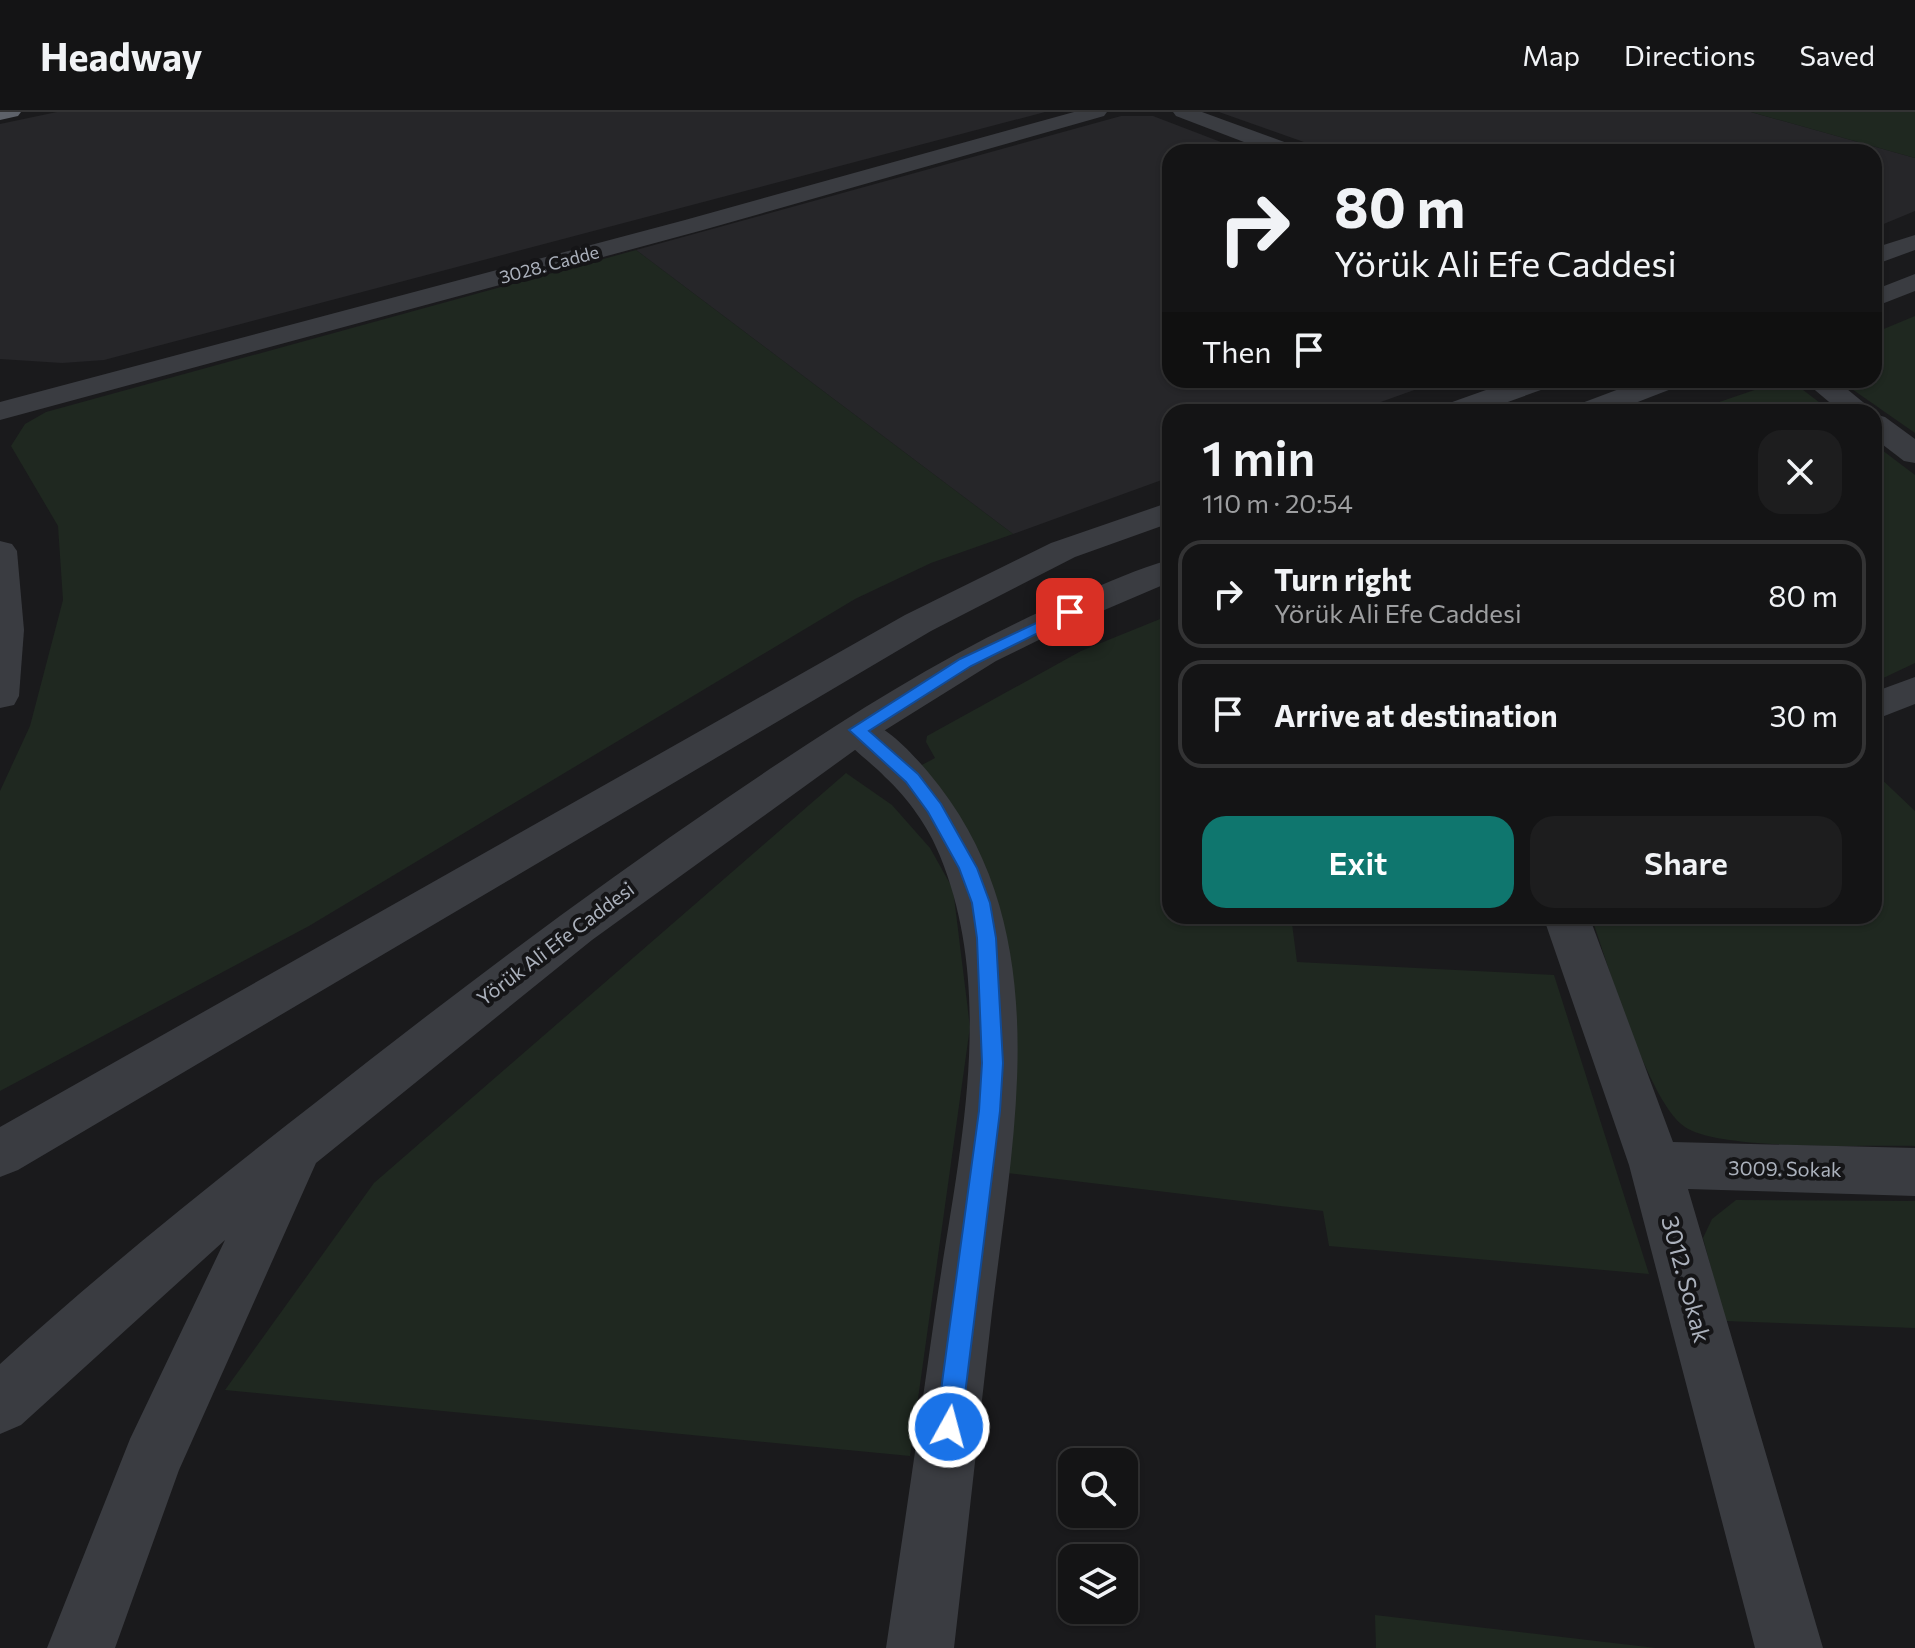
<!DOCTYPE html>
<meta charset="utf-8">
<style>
body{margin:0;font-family:Commissioner,sans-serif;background:#1d1d1e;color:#f1f3f6;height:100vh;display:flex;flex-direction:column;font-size:30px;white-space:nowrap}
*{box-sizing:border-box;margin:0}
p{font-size:26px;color:#9d9ea0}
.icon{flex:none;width:44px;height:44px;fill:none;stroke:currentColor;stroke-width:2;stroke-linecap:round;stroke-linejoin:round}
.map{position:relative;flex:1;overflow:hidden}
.details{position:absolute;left:1162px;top:292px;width:720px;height:520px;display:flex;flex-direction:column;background:#141415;border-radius:24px;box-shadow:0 2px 6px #0004,0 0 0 2px #333334}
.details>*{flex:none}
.banner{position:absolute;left:1162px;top:32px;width:720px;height:244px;border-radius:24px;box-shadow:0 2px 6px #0004,0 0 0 2px #333334;background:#141415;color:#f1f3f6;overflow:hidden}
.fabs{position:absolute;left:1058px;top:1336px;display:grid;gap:16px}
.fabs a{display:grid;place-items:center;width:80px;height:80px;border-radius:16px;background:#141415;box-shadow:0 2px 6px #0004,0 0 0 2px #333334;font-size:40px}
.pin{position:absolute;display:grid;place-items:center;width:68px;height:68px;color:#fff;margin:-34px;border-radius:16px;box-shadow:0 4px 12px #0006}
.me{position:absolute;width:88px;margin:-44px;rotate:7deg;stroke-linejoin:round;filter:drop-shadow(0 0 6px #0008)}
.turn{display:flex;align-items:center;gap:28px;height:168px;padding:0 40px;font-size:36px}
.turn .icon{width:104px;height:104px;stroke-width:2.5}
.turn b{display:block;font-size:56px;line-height:68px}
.then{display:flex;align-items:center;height:76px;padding:0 40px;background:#0003;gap:16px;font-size:30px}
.round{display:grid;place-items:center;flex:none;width:84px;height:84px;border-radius:24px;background:#1d1d1e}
.overview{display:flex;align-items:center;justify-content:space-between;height:136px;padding:0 40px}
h1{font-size:48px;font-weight:600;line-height:60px}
.button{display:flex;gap:16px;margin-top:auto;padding:16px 40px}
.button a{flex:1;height:92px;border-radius:24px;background:#0f766e;color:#fff;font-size:32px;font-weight:600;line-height:92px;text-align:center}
.button a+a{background:#1d1d1e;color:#f1f3f6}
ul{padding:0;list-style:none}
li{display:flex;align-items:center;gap:24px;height:108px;margin:0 16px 12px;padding:0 24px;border:4px solid #333334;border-radius:24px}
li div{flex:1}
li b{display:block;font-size:30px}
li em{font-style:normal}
header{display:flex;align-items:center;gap:48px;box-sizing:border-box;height:112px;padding:0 40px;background:#141415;border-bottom:2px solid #333334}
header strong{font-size:38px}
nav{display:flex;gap:44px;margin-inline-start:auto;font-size:28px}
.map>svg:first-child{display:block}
.built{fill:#262629}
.green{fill:#1f2820}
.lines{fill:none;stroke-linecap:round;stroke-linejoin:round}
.minor{fill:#3a3c41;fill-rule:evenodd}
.tertiary{fill:#3a3c41;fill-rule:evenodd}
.trunk{fill:#5e626a;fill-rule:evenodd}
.route{fill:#1a73e8;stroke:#114b97;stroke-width:2}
.labels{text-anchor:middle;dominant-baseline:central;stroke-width:8;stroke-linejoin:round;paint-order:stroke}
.far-street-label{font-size:18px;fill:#abb1bc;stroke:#151517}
.street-label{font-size:20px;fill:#abb1bc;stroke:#151517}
.near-street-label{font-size:24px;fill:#abb1bc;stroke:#151517}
</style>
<header>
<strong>Headway</strong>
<nav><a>Map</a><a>Directions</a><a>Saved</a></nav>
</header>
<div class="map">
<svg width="1915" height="1536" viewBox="0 0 1915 1536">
<rect width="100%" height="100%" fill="#1a1a1c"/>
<g class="built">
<polygon points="57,0 1045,0 104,248 62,251 0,247 0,12"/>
<polygon points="1219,0 1751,0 1915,46 1915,99 1874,116 1874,40 1332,40"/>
<polygon points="1121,4 1153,4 1247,40 1170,40 1170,268 1442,268 1353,300 1170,300 1170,365 1013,422 636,138"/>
</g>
<g class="green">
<polygon points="1751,0 1915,0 1915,46"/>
<polygon points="636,138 1013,422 931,451 855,487 309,814 0,979 0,679 30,614 63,488 58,414 11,334 25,312 46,300"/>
<polygon points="1915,204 1915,321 1839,268 1874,268 1874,221"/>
<polygon points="1784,268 1790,268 1832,300 1690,300"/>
<polygon points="1874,332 1915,363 1915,551 1877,569 1874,566"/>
<polygon points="1170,503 1170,804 1291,804 1297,850 1554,863 1649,1162 1329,1134 1323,1099 990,1059 1000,930 918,655 935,646 926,630 927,624 1081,539"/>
<path d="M 1874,660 L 1915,699 L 1915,1034 C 1866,1033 1721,1039 1685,1015 C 1648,991 1607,849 1591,804 L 1874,804 Z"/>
<polygon points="846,661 892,693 930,736 953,777 970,915 910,1344 225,1278 374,1071"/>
<polygon points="1736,1088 1915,1089 1915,1216 1725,1209 1703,1126 1712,1107"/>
<polygon points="1375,1503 1656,1536 1376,1536"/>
</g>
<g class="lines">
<g class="minor">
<polygon points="1074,0 1107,0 1104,4 703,118 0,308 0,290 685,108"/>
<polygon points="1173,0 1202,0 1298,35 1301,40 1270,40 1176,4"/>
<polygon points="1803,268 1836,268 1875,300 1841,300"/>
<polygon points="1874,302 1885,305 1915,327 1915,351 1904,349 1874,326"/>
<polygon points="0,429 12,432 17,439 24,518 19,584 14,593 0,596"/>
<polygon points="1915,565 1915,592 1874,608 1874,580"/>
<path d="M 858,605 C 885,612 910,639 928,660 C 1059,815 1014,1015 992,1200 C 979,1312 967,1424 954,1536 L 886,1536 C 903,1422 920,1308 936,1194 C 957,1049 998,886 940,744 C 929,716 908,686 885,665 C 870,649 850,637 838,618 L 844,609 Z"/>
<polygon points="1543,804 1589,804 1673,1030 1915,1036 1915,1084 1688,1077 1823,1536 1755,1536 1629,1053"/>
</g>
<g class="tertiary">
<polygon points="1915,123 1915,138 1874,153 1874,136"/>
<polygon points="1915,162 1915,179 1874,195 1874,178"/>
<polygon points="1514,268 1556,268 1552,274 1480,300 1437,300 1441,294"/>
<polygon points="1643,268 1683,268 1679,274 1612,300 1570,300 1574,294"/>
<polygon points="1170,390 1170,411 1075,445 931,519 18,1058 0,1065 0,1015 905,503 1051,431"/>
<path d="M 1170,448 L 1170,470 L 1067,514 L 996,549 L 866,630 L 592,828 L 316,1051 L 179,1358 L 115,1536 L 47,1536 L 130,1327 L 225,1128 L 21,1313 L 0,1322 L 0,1252 C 101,1160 207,1075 315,991 C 448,886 583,784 724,688 C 837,611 950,537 1076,484 C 1107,471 1138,456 1170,448 Z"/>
</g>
<polygon class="trunk" points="0,0 21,0 18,4 0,8"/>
</g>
<polygon class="route" points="1070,495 1078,500 1075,503 971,554 869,619 918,662 941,692 977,756 990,791 996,826 1003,951 1000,999 961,1315 957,1324 949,1327 940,1324 936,1315 979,999 982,951 977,826 972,791 959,756 928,700 906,670 849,618 960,547"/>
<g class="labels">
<g class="far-street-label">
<text transform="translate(549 152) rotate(-15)">3028. Cadde</text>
</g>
<g class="street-label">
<text transform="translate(555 831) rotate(-37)">Yörük Ali Efe Caddesi</text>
<text transform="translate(1785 1056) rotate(1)">3009. Sokak</text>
</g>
<g class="near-street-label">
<text transform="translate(1687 1167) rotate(75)">3012. Sokak</text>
</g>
</g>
</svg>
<div class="fabs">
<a><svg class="icon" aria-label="search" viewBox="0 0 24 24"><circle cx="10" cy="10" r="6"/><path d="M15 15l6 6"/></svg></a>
<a><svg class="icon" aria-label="layers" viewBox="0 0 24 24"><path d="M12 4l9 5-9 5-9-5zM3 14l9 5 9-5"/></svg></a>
</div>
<div class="pin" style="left:1070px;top:500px;background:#d93025"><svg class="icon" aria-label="arrive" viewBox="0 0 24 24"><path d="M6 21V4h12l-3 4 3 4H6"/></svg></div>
<svg class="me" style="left:949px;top:1315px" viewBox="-20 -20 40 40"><circle r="17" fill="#1a73e8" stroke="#fff" stroke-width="3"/><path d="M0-11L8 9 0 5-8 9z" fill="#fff"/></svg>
<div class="banner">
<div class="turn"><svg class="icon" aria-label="right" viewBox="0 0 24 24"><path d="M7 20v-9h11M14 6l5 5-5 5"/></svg><div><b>80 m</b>Yörük Ali Efe Caddesi</div></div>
<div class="then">Then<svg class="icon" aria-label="arrive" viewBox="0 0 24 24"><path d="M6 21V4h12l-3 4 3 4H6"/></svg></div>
</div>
<section class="details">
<div class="overview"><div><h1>1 min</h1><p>110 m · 20:54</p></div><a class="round"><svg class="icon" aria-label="close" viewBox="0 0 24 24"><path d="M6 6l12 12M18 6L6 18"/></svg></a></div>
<ul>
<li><svg class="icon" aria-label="right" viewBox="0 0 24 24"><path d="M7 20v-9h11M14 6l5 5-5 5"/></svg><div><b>Turn right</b><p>Yörük Ali Efe Caddesi</p></div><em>80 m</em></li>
<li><svg class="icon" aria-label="arrive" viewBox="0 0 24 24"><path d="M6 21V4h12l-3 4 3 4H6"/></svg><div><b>Arrive at destination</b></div><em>30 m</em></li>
</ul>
<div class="button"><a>Exit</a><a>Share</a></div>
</section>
</div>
